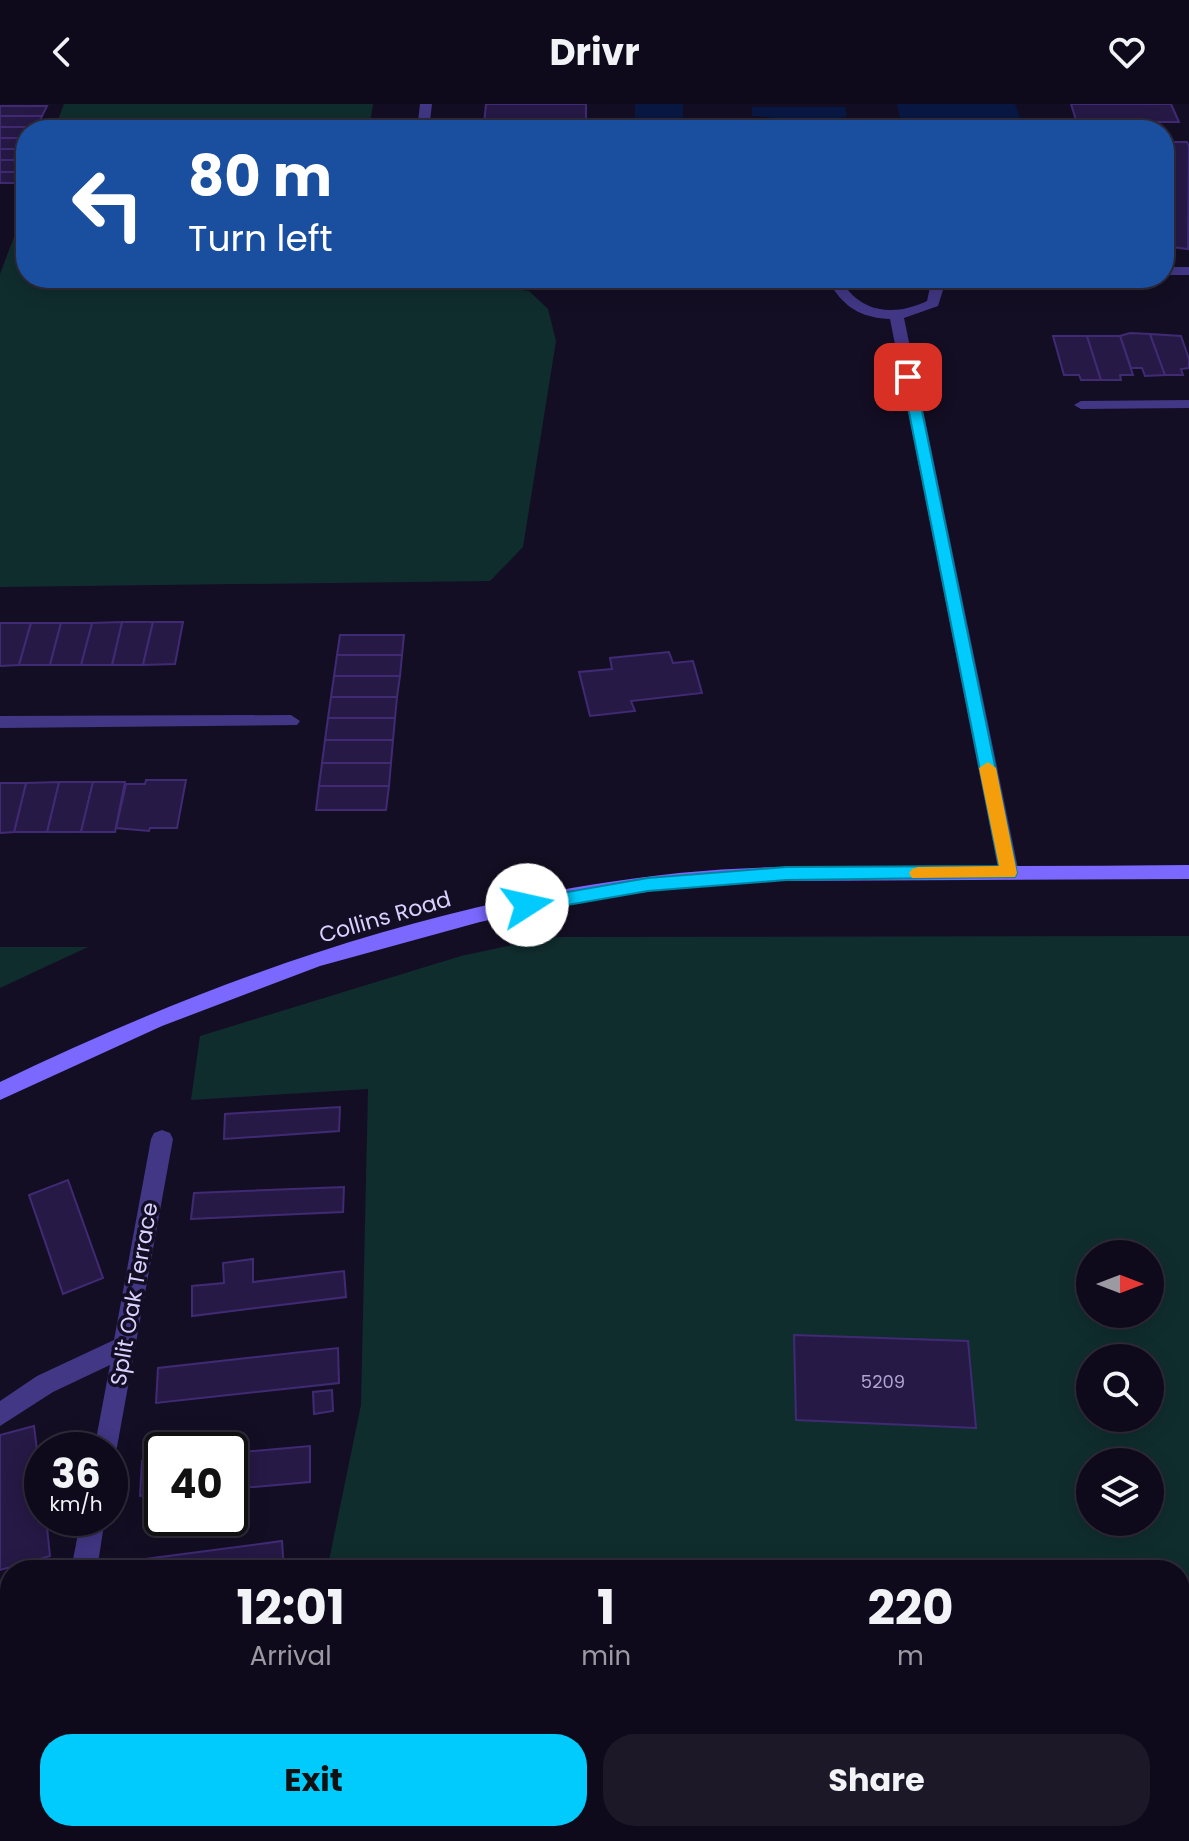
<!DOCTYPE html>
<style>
body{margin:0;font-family:Poppins,sans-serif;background:#1d1828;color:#f1f3f6;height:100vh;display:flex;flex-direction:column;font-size:30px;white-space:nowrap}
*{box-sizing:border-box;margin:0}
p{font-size:26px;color:#9b9aa3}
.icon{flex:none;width:44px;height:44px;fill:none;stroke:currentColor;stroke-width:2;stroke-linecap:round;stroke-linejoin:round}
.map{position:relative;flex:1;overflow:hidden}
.details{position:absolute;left:0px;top:1456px;width:1190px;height:282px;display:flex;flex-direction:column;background:#0f0a1b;border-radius:32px 32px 0 0;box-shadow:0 4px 20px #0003,0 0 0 2px #2f2b3a}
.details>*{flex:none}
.hud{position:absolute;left:16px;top:16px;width:1158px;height:168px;border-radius:32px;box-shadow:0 4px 20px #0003,0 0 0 2px #2f2b3a;background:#1a4fa0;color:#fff;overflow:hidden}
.needle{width:52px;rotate:90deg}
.fabs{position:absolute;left:1076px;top:1136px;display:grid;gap:16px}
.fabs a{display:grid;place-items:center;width:88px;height:88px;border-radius:50%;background:#0f0a1b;box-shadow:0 4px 20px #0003,0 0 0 2px #2f2b3a;font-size:40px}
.speed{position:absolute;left:24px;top:1328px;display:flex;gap:16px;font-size:40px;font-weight:700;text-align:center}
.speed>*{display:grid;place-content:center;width:104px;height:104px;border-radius:50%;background:#0f0a1b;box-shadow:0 4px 20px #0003,0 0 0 2px #2f2b3a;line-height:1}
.speed small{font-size:20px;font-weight:400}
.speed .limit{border:4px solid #111;border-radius:12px;background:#fff;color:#111}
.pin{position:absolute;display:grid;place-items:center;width:68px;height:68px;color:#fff;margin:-34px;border-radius:16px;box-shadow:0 4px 12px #0006}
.me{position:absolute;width:88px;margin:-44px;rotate:80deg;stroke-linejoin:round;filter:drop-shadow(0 0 6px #0008)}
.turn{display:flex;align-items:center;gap:28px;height:168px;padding:0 40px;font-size:36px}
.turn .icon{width:104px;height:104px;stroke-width:2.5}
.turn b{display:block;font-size:56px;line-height:68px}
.eta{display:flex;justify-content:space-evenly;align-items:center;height:136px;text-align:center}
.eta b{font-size:48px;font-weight:700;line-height:56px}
.action{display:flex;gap:16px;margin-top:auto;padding:16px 40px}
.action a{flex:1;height:92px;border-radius:32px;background:#00cbfc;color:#111;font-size:32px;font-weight:700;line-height:92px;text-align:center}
.action a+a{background:#1d1828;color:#f1f3f6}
header{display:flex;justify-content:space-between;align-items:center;height:104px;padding:0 40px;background:#0f0a1b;font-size:36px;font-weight:700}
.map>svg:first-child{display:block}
.green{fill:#102d2e;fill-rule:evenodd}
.water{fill:#081843}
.building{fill:#261946;stroke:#402a73;stroke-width:2}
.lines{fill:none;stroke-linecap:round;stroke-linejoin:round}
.lane{fill:#413785;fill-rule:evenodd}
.street{fill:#413785;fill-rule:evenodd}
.secondary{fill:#7a68ff;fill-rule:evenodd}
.route{fill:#00cbfc;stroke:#0084a4;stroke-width:2}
.slow{fill:#f59e0b}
.labels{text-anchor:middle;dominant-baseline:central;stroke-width:7;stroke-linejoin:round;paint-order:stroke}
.number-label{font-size:18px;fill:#aea3d1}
.street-label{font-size:22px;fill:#dbd1ff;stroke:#140e24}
</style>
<header><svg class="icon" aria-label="back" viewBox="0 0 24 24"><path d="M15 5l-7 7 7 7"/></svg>Drivr<svg class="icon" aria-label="heart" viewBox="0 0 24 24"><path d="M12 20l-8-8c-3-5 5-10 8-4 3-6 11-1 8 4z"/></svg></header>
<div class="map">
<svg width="1189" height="1737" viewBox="0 0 1189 1737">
<rect width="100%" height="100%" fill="#140e24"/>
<g class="green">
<polygon points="64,0 373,0 369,26 54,26"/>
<polygon points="26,101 26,174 445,175 529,187 548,205 556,237 523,443 490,477 0,483 0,170"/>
<path d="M 1189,832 L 1189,1577 L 1180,1577 L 1180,1466 L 327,1466 L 361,1301 L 368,985 L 191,996 L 200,932 L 461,852 L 550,833 ZM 1090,1150 L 1150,1150 L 1150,1210 L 1090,1210 ZM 1090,1254 L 1150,1254 L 1150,1314 L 1090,1314 ZM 1090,1358 L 1150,1358 L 1150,1418 L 1090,1418 Z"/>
<polygon points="0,843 88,843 0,884"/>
</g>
<g class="water">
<rect x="635" y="0" width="48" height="26"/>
<polygon points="897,0 1015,0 1025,26 903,26"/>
<polygon points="752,3 845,3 847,12 837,15 852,26 824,26 814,19 786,23 769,13 752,12"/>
</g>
<g class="building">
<polygon points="486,0 586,0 586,20 523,20 523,23 484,20"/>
<polygon points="1071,0 1171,0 1179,18 1157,18 1159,22 1077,19"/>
<polygon points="0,2 47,2 42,12 0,12"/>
<polygon points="0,12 42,12 38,23 0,23"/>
<polygon points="0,23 38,23 37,26 26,26 26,34 0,34"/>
<rect x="0" y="34" width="26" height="11"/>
<polygon points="1164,38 1187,38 1189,42 1188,145 1164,142"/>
<polygon points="0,45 26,45 25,56 0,56"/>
<polygon points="0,56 25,56 20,68 0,68"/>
<polygon points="0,68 20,68 16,79 0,79"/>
<polygon points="1130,229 1150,230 1165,271 1145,272 1142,264 1131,264 1120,232"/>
<polygon points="1150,230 1181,232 1189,255 1189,264 1181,265 1183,271 1165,271"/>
<polygon points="1053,232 1087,232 1101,276 1081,276 1079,271 1064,271"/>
<polygon points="1087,232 1120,232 1133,271 1120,271 1121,276 1101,276"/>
<polygon points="122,518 153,518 143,561 112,561"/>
<polygon points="122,518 112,561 81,561 92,519"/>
<polygon points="153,518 183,518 175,560 143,561"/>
<polygon points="0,519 31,519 19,561 0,562"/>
<polygon points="31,519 61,519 50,561 19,561"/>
<polygon points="61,519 92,519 81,561 50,561"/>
<polygon points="340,531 404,531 402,551 337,551"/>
<polygon points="669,548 673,559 693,557 702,589 631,597 635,607 590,612 579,568 612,565 610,554"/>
<polygon points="337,551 402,551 400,572 334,572"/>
<polygon points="334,572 400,572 397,593 331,593"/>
<polygon points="331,593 397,593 395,614 328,614"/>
<polygon points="328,614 395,614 393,636 325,636"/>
<polygon points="325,636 393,636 391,659 322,659"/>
<polygon points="322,659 391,659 389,682 319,682"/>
<polygon points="146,676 186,676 177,724 150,724 149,727 116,724 126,680 145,680"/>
<polygon points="59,678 93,678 81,728 47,728"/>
<polygon points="59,678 47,728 14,728 26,679"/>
<polygon points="93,678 125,678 115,728 81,728"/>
<polygon points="0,679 26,679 14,728 0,729"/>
<polygon points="319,682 389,682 386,706 316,706"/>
<polygon points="340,1003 339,1027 224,1035 225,1010"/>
<polygon points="68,1076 103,1174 63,1190 29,1091"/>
<polygon points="344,1083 343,1108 191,1115 194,1089"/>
<polygon points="253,1155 253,1178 344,1167 346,1193 192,1212 192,1182 224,1179 223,1159"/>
<polygon points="794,1231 968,1237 976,1324 796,1316"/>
<polygon points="338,1244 339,1279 156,1299 158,1264"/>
<polygon points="332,1286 333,1307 314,1310 313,1288"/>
<polygon points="34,1322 42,1386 42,1414 46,1414 50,1452 0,1466 0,1331"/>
<polygon points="225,1331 224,1346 175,1346 176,1335"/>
<polygon points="310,1342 310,1378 230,1385 230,1349"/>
<polygon points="162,1356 162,1390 140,1392 142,1357"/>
<polygon points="282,1437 284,1466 137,1466 138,1456"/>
<rect x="543" y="1728" width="115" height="9"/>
<polygon points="715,1728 755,1728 752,1737 711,1737"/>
<rect x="843" y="1728" width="38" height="9"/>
<polygon points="944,1728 1009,1728 1010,1737 945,1737"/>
<polygon points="1089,1728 1131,1728 1129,1737 1087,1737"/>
</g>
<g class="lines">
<g class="lane">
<polygon points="420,0 432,0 429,26 417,26"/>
<rect x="1164" y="163" width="25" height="8"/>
<path d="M 837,174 L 851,174 L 848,186 C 868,211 900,210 927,197 L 930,183 L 923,174 L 937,174 L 944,183 L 938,202 L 904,214 L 1019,769 L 1009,776 L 999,769 L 890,215 C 865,214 848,206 834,186 Z"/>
<polygon points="1189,296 1189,304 1081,305 1074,301 1081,297"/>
<polygon points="291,611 300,617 297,621 0,624 0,612"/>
</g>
<g class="street">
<polygon points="162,1026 170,1029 173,1035 115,1354 110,1356 110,1346 94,1346 110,1261 53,1288 0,1322 0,1297 37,1272 114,1236 151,1035 154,1029"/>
<polygon points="81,1414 105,1414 97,1466 71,1466"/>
<polygon points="19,1728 47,1728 45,1737 17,1737"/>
</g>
<path class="secondary" d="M 1189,761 L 1189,775 L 777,777 L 680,783 L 564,800 L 480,818 L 320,862 L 162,922 L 0,996 L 0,978 C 214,875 441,794 679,769 C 758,761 838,762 918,762 C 1009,762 1099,762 1189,761 Z"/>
</g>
<polygon class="route" points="908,269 915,273 1017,769 1015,773 786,776 648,787 527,808 521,806 519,801 521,797 527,795 648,774 786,763 999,762 902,273"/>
<polygon class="slow" points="988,658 996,664 1017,769 1015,773 912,774 909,769 912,765 918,763 999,762 979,664"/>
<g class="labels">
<g class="number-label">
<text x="883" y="1277">5209</text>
</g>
<g class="street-label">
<text transform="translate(385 813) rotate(-16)">Collins Road</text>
<text transform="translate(134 1190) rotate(-80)">Split Oak Terrace</text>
</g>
</g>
</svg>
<div class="fabs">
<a><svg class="needle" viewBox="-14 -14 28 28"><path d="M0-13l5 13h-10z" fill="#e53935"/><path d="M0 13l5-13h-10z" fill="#9b9aa3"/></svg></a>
<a><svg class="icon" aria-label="search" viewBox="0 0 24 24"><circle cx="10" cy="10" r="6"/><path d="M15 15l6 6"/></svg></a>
<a><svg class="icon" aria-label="layers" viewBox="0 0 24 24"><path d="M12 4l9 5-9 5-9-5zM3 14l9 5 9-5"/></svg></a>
</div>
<div class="speed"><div>36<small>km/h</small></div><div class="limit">40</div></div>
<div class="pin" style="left:908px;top:273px;background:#d93025"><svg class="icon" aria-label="arrive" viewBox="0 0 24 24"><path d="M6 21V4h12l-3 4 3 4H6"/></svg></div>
<svg class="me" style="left:527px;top:801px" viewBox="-20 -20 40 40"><circle r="19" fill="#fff"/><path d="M0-13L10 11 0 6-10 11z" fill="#00cbfc"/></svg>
<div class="hud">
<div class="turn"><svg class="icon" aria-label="left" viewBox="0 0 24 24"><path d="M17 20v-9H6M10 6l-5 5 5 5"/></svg><div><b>80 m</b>Turn left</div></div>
</div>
<section class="details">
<div class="eta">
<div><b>12:01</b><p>Arrival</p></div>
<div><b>1</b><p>min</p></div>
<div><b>220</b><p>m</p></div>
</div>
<div class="action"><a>Exit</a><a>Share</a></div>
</section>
</div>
